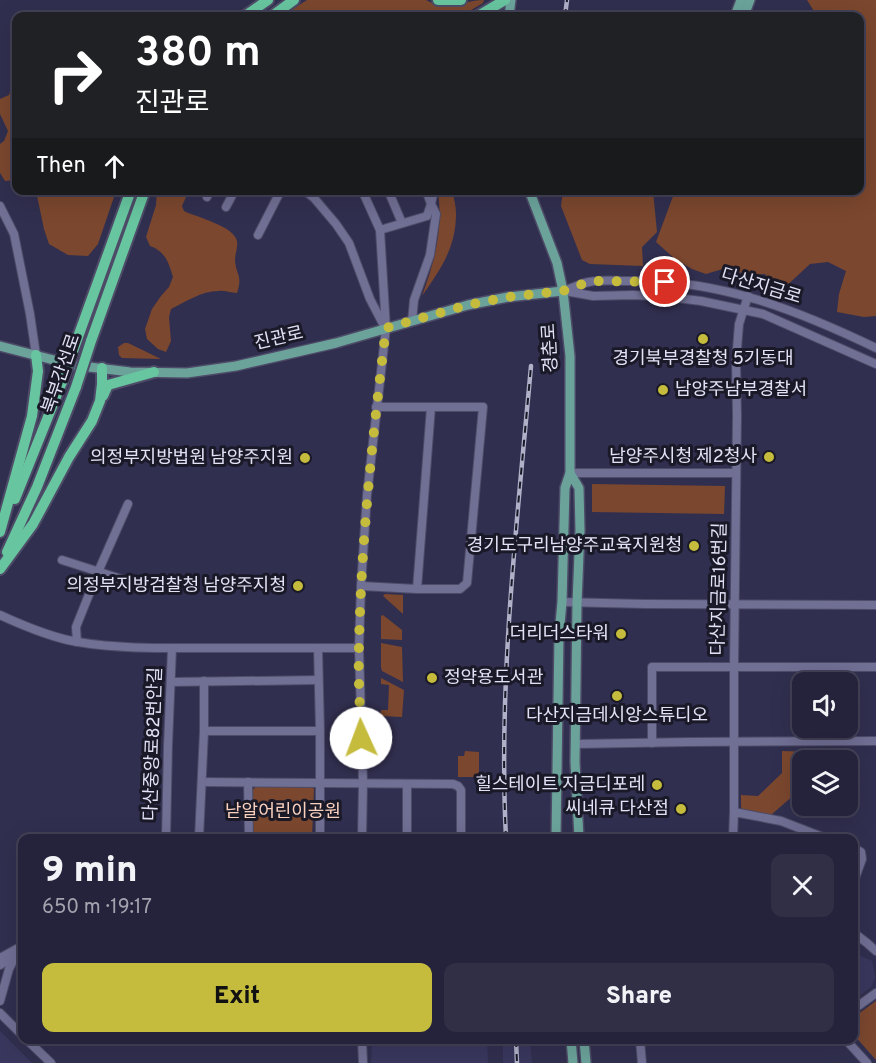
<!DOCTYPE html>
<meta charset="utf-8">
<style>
body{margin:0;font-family:Overpass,"Noto Sans KR",sans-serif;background:#312f46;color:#f1f3f6;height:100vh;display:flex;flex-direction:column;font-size:22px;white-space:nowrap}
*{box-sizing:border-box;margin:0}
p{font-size:20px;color:#a3a4af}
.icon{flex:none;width:33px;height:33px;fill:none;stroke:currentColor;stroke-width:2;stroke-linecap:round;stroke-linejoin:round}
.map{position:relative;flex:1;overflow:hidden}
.details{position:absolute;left:18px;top:834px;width:840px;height:210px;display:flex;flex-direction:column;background:#25233b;border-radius:12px;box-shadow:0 6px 24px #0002,0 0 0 2px #424055}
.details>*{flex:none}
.banner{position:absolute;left:12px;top:12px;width:852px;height:183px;border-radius:12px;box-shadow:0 6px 24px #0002,0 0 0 2px #424055;background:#202124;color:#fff;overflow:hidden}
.tools{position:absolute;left:792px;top:672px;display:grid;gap:12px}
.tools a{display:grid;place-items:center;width:66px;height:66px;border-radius:12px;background:#25233b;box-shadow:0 6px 24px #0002,0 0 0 2px #424055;font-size:30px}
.pin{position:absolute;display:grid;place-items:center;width:51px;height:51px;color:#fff;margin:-26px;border:3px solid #fff;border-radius:50%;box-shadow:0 2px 6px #0007}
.me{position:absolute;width:66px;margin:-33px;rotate:358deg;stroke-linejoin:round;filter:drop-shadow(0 0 4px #0008)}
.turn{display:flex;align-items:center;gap:21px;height:126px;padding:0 24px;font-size:27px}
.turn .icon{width:78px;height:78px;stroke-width:2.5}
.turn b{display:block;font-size:42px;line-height:51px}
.then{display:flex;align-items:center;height:57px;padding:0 24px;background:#0003;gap:12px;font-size:22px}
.round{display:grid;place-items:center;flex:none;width:63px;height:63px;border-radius:12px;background:#312f46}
.head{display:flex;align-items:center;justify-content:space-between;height:102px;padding:0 24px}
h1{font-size:36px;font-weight:800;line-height:45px}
.action{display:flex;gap:12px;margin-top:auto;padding:12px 24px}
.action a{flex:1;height:69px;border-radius:12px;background:#c5bc3d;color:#111;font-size:24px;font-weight:800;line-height:69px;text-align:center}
.action a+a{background:#312f46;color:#f1f3f6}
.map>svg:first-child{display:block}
.built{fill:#3a375e}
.green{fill:#7b472e}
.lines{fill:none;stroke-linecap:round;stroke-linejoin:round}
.minor-casing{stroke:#4d4b67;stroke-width:10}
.major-casing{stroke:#4d4b67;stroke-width:12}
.highway-casing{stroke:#4d4b67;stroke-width:14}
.minor{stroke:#706f94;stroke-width:8}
.major{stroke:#6ba39b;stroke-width:9}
.highway{stroke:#67c59f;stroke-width:10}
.rail-casing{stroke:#b0b0c8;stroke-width:4.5}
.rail{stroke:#1a1928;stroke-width:2;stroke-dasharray:7;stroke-linecap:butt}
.highway-bridge-casing{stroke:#4d4b67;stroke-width:14;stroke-linecap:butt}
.highway-bridge{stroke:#67c59f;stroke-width:10}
.route{stroke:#c5bc3d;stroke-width:10;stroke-dasharray:0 18}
.poi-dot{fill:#c5bc3d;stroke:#1a1928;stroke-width:2}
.labels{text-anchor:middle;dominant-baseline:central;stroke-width:6;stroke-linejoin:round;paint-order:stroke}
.street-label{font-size:18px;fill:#e2e2f7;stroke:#1a1928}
.poi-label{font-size:18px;fill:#e2e2f7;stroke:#1a1928;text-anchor:end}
.park-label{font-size:18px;fill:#fad1be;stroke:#1a1928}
</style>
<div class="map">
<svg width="876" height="1063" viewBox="0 0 876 1063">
<rect width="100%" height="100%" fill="#312f4f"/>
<g class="built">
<polygon points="854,955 858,955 872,961 875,977 871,987 854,1000"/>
<polygon points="0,1031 32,1063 0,1063"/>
<polygon points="382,1040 487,1040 488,1063 371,1063 372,1045"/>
<polygon points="503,1040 530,1040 532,1063 503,1063"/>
</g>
<g class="green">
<path d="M 307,0 L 426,0 C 430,2 435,5 440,5 C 455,7 469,0 484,0 L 483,3 L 466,13 L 452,16 L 282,16 Z"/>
<polygon points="807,0 876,0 876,316 864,317 837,312 839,294 846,271 828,262 810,264 782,290 774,286 765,274 745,275 729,267 706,274 692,269 675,259 656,242 675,191 860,190 860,16 817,16"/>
<polygon points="13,82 16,82 16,180 5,181 0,173 0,144 4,141 8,131 0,114 0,99 9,95"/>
<polygon points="36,191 116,191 98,244 88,256 68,255 49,244 44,229"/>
<path d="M 157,191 L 182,191 L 185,194 L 186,197 L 182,206 L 184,211 C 196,217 234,226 237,241 C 238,247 235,254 235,260 C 236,276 243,274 237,293 C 230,293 224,290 218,291 C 202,291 185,302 171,309 L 169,317 L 171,341 L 166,352 L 158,349 L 147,339 L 145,329 L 152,309 L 161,296 L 169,287 L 173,277 C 169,263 165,251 150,246 L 146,237 L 156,205 Z"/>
<path d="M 438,191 L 452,191 C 454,198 456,206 456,214 C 456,248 440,270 422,296 C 435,260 443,230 438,191 Z"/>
<polygon points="563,191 653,191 657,232 642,247 643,266 590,264 582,260 561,206"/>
<polygon points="124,343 128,343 161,359 122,358 119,355 118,347"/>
<polygon points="592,484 725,486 724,514 592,512"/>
<polygon points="385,594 403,595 403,614 383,596"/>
<polygon points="383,615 402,630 402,640 381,639 381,616"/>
<polygon points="381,643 402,647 403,682 382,671 381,667"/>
<polygon points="381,678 404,690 402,717 380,716 381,710 388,710 389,685 381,684"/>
<polygon points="465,751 479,752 479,777 458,777 458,756 464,756"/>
<polygon points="782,751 844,753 835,760 802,760 802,788 771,815 744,812 741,807 741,795 758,796 782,773"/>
<polygon points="256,786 311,786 314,789 312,838 253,838 253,790"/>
<polygon points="876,1001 876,1060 854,1035 854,1017"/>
</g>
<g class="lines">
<g class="minor-casing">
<g id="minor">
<polyline points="304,190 314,198 336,224 349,243 370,299 383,324"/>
<polyline points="388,190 402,223"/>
<polyline points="207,197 210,190"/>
<polyline points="0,206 14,234 30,314 36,355"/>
<polyline points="226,207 235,190"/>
<polyline points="380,230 427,216 431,204 426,190"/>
<polyline points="258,235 281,190"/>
<path d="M 563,291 C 572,288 580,284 589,282 C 602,279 617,281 630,281 C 719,279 797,310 876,348"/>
<polyline points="565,291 593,296 633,295 669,297 701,301 763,314 876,364"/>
<polyline points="412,321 414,300 430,255 436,214 431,204 434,190"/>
<polyline points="570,473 736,473"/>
<polyline points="62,560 137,584"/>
<polyline points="361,586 417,589 460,589 467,583 483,407 376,407"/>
<polyline points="417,589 431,407"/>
<polyline points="562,602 645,604 876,605"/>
<path d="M 0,615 C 24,626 52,638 78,642 C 120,649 164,648 207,648 C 257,648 308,648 359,648"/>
<polyline points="77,642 76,627 98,572 128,504"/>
<polyline points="318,648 320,731 320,838"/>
<polyline points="172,682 318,680"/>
<polyline points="204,731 320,731"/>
<polyline points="652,743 652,667 876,667"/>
<polyline points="576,744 689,742 876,741"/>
<polyline points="202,782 453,784 458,786 461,790 461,838"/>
<polyline points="248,782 249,838"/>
<polyline points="734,812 734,667 737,416 736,361 739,324 748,296"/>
<polyline points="166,838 168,745 172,648"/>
<polyline points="199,838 204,731 204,681"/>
<polyline points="362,838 363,783 359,648 361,586 367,495 386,328 380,230 362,190"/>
<polyline points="407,838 407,784"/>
<polyline points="733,838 734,812 781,821 825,838"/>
<polyline points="854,848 861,852 862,859 854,881"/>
<polyline points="854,933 867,943 876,951"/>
<polyline points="0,958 22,946"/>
<polyline points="0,965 22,953"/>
<polyline points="0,1001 9,969 15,957"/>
<polyline points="854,1009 876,993"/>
<polyline points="0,1013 22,1035"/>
<polyline points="27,1040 51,1063"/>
<polyline points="362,1040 363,1063"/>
<polyline points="640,1040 642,1063"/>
<polyline points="846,1040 867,1063"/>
</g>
</g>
<g class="major-casing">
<g id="major">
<polyline points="509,16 511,0"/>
<polyline points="735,16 741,0"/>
<polyline points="744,16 750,0"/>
<polyline points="529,190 557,263 563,291 570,356 570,473 565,488 562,602 559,635 556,838"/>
<polyline points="0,346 73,365 130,372 187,373 236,366 297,352 336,343 468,305 508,297 563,291"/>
<polyline points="570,473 579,488 580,530 577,603 575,762 579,838"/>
<polyline points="571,1040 573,1063"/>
<polyline points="584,1040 586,1063"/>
</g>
</g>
<g class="highway-casing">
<g id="highway">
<polyline points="438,0 461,0"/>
<polyline points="245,16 268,0"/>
<polyline points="272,16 294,0"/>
<polyline points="478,16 505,0"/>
<polyline points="78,337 131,190"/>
<polyline points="91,341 145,190"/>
<polyline points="103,396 108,385 154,372"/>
<polyline points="15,499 62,382"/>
<polyline points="0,532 32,416 38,371 36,355"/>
<polyline points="7,552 37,487 76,387"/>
<polyline points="0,569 33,524 69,457 92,421 100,401 102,384 102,368"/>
</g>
</g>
<use href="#minor" class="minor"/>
<use href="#major" class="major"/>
<use href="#highway" class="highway"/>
<g class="rail-casing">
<g id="rail">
<polyline points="565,16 567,0"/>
<path d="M 506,838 C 498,681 517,523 531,366"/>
<polyline points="516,1040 517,1063"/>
</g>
</g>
<use href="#rail" class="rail"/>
<g class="highway-bridge-casing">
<g id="highway-bridge">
<polyline points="62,382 78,337"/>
<polyline points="76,387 91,341"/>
</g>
</g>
<use href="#highway-bridge" class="highway-bridge"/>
</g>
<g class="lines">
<path class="route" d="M 361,738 C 360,708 358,677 359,647 C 361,540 373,434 386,328 L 468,305 L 508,297 L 563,291 L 591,281 L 665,282"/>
</g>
<g class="poi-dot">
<circle cx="703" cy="339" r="6"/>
<circle cx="663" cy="390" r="6"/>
<circle cx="769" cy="457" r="6"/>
<circle cx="305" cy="458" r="6"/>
<circle cx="694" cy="546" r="6"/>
<circle cx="298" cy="586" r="6"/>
<circle cx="621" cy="634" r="6"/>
<circle cx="432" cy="678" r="6"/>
<circle cx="617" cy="696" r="6"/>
<circle cx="657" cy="785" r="6"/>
<circle cx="681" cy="809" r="6"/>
</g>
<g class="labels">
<g class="street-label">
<text transform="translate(761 287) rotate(17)">다산지금로</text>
<text transform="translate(279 339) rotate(-13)">진관로</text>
<text transform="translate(551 348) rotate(-93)">경춘로</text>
<text transform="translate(62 374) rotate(-71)">북부간선로</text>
<text transform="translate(720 589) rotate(-89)">다산지금로16번길</text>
<text transform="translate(154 744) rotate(-88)">다산중앙로82번안길</text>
</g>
<g class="poi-label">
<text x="703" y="359" text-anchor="middle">경기북부경찰청 5기동대</text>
<text x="675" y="390" text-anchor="start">남양주남부경찰서</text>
<text x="757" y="457">남양주시청 제2청사</text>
<text x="293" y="458">의정부지방법원 남양주지원</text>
<text x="682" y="546">경기도구리남양주교육지원청</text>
<text x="286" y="586">의정부지방검찰청 남양주지청</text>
<text x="609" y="634">더리더스타워</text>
<text x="444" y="678" text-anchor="start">정약용도서관</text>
<text x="617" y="716" text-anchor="middle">다산지금데시앙스튜디오</text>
<text x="645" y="785">힐스테이트 지금디포레</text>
<text x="669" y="809">씨네큐 다산점</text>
</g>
<g class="park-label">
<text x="283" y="812">낟알어린이공원</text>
</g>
</g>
</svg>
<div class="tools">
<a><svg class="icon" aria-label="sound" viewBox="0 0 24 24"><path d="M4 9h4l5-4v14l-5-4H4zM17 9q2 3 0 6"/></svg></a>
<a><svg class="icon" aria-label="layers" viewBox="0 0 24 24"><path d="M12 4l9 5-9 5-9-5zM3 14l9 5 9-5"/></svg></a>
</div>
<div class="pin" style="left:665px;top:282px;background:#d93025"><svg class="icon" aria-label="arrive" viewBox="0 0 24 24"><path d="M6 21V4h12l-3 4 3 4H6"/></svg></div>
<svg class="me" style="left:361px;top:738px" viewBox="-20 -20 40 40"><circle r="19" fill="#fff"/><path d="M0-13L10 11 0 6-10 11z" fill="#c5bc3d"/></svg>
<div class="banner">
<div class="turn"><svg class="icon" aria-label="right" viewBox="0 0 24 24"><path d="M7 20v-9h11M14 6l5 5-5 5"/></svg><div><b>380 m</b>진관로</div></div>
<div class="then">Then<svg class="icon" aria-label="ahead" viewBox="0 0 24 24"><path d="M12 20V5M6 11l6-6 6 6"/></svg></div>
</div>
<section class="details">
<div class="head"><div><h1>9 min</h1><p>650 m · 19:17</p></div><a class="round"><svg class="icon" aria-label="close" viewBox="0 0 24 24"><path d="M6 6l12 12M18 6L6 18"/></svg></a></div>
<div class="action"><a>Exit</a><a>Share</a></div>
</section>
</div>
